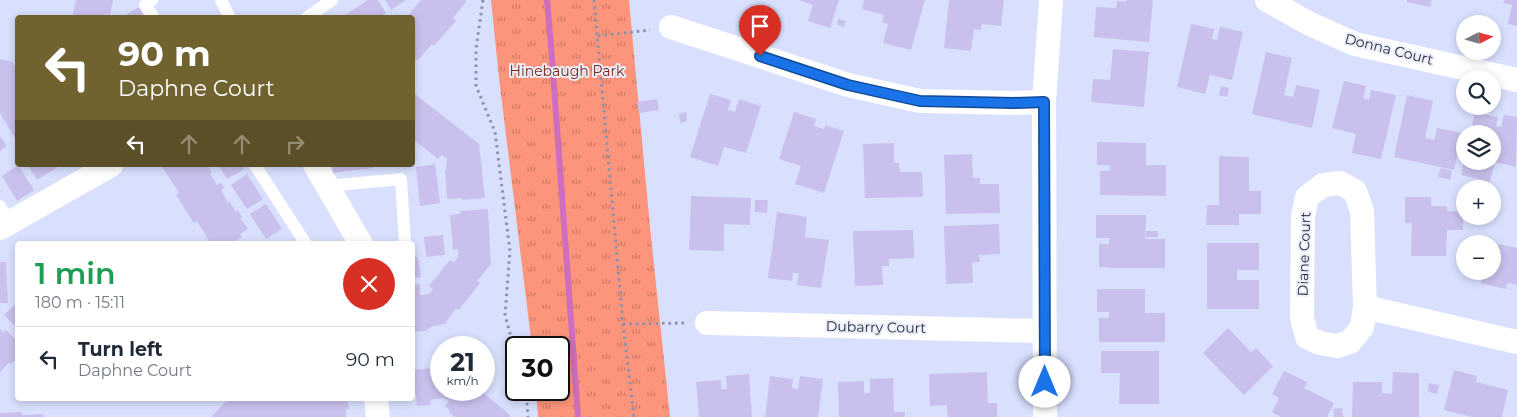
<!DOCTYPE html>
<meta charset="utf-8">
<style>
body{margin:0;font-family:Montserrat,sans-serif;background:#f6f6f7;color:#1f2937;height:100vh;display:flex;flex-direction:column;font-size:19px;white-space:nowrap}
*{box-sizing:border-box;margin:0}
p{font-size:16px;color:#747a83}
.icon{flex:none;width:28px;height:28px;fill:none;stroke:currentColor;stroke-width:2;stroke-linecap:round;stroke-linejoin:round}
.map{position:relative;flex:1;overflow:hidden}
.details{position:absolute;left:15px;top:241px;width:400px;height:160px;display:flex;flex-direction:column;background:#fff;border-radius:5px;box-shadow:0 2px 8px #0003}
.details>*{flex:none}
.hud{position:absolute;left:15px;top:15px;width:400px;height:152px;border-radius:5px;box-shadow:0 2px 8px #0003;background:#716330;color:#fff;overflow:hidden}
.needle{width:32px;rotate:84deg}
.fabs{position:absolute;left:1456px;top:15px;display:grid;gap:10px}
.fabs a{display:grid;place-items:center;width:45px;height:45px;border-radius:50%;background:#fff;box-shadow:0 2px 8px #0003;font-size:25px}
.speed{position:absolute;left:430px;top:336px;display:flex;gap:10px;font-size:25px;font-weight:700;text-align:center}
.speed>*{display:grid;place-content:center;width:65px;height:65px;border-radius:50%;background:#fff;box-shadow:0 2px 8px #0003;line-height:1}
.speed small{font-size:12px;font-weight:400}
.speed .limit{border:2px solid #111;border-radius:8px;background:#fff;color:#111}
.pin{position:absolute;display:grid;place-items:center;width:42px;height:42px;color:#fff;margin:-51px -21px;border-radius:50% 50% 50% 0;rotate:-45deg;box-shadow:0 0 5px #0007}
.pin .icon{rotate:45deg}
.me{position:absolute;width:55px;margin:-28px;rotate:0deg;stroke-linejoin:round;filter:drop-shadow(0 0 4px #0008)}
.turn{display:flex;align-items:center;gap:18px;height:105px;padding:0 20px;font-size:22px}
.turn .icon{width:65px;height:65px;stroke-width:2.5}
.turn b{display:block;font-size:35px;line-height:42px}
.lanes{display:flex;align-items:center;height:48px;padding:0 20px;background:#0003;justify-content:center;gap:25px;direction:ltr}
.lanes .off{opacity:.35}
.round{display:grid;place-items:center;flex:none;width:52px;height:52px;border-radius:26px;background:#f6f6f7}
.summary{display:flex;align-items:center;justify-content:space-between;height:85px;padding:0 20px}
h1{font-size:30px;font-weight:600;line-height:38px;color:#1e9e55}
ul{padding:0;list-style:none}
li{display:flex;align-items:center;gap:15px;height:65px;padding:0 20px;border-top:1px solid #e0e1e3}
li div{flex:1}
li b{display:block;font-size:19px}
li em{font-style:normal}
.map>svg:first-child{display:block}
.park{fill:url(#park-tufts)}
.lines{fill:none;stroke-linecap:round;stroke-linejoin:round}
.stream{stroke:#cf6ebe;stroke-width:6}
.building{fill:#c9c0ed}
.path{stroke:#8c92ac;stroke-width:3;stroke-dasharray:2.5 4;stroke-linecap:butt}
.service{stroke:#fff;stroke-width:12}
.minor{stroke:#fff;stroke-width:24}
.route-casing{stroke:#114b97;stroke-width:12}
.route{stroke:#1a73e8;stroke-width:9}
.labels{text-anchor:middle;dominant-baseline:central;stroke-width:4;stroke-linejoin:round;paint-order:stroke}
.street-label{font-size:14px;fill:#282d40;stroke:#ebeef8}
.park-label{font-size:14px;fill:#742716;stroke:#ebeef8}
</style>
<div class="map">
<svg width="1517" height="417" viewBox="0 0 1517 417">
<defs>
<pattern id="park-tufts" width="24" height="20" patternUnits="userSpaceOnUse" patternTransform="scale(1.25)"><rect width="24" height="20" fill="#fd947c"/><path d="M3 7l-1-3M5 7V3M7 7l1-3M15 17l-1-3M17 17v-4M19 17l1-3" fill="none" stroke="#cd7967"/></pattern>
</defs>
<rect width="100%" height="100%" fill="#d8e0fe"/>
<polygon class="park" points="491,0 629,0 650,227 670,417 538,417 536,390 559,390 559,348 532,347 499,78"/>
<g class="lines">
<polyline class="stream" points="547,0 551,45 578,417"/>
</g>
<g class="building">
<polygon points="76,0 113,0 110,15 105,14 103,18 72,18"/>
<polygon points="368,0 378,0 386,13 378,18 341,18"/>
<polygon points="385,0 406,0 391,10"/>
<polygon points="421,0 466,0 466,2 453,18 456,21 434,46 432,44 418,60 412,61 412,18 406,18"/>
<polygon points="799,0 839,0 830,28 808,21 813,5"/>
<polygon points="864,0 925,0 911,50 883,43 888,24 882,22 884,15 862,9"/>
<polygon points="949,0 1004,0 1001,26 982,24 981,30 974,29 971,51 944,48"/>
<polygon points="1126,0 1153,0 1149,42 1094,37 1096,7 1116,8 1117,1 1126,2"/>
<polygon points="1407,0 1432,0 1430,7 1407,2"/>
<polygon points="1504,0 1517,0 1517,26 1508,24 1512,5 1503,3"/>
<polygon points="139,7 145,18 121,18"/>
<polygon points="838,19 846,21 844,27 837,25"/>
<polygon points="1191,24 1214,29 1212,39 1217,40 1220,27 1243,32 1232,80 1210,75 1205,94 1177,87"/>
<polygon points="1113,49 1149,52 1144,107 1091,102 1093,79 1110,80"/>
<polygon points="1266,52 1292,58 1284,95 1293,97 1296,85 1320,90 1312,128 1252,114"/>
<polygon points="0,59 12,62 18,70 18,143 0,113"/>
<polygon points="1344,81 1366,86 1363,98 1369,100 1371,90 1396,95 1381,159 1352,153 1356,134 1332,128"/>
<polygon points="1221,86 1229,88 1227,97 1219,95"/>
<polygon points="710,94 731,100 728,110 735,112 739,99 761,106 746,153 724,147 718,166 690,157"/>
<polygon points="412,95 416,95 479,144 485,198 462,200 462,198 447,199 445,171 446,170 447,159 442,155 438,159 412,138 416,134 412,130"/>
<polygon points="1407,95 1433,101 1425,138 1434,140 1437,128 1462,133 1454,170 1394,157"/>
<polygon points="657,99 659,110 639,113 637,102"/>
<polygon points="686,112 687,121 680,123 679,114"/>
<polygon points="794,112 816,119 814,126 824,129 825,125 844,131 824,193 795,184 801,166 779,159"/>
<polygon points="1475,112 1498,117 1496,126 1501,127 1504,115 1517,117 1516,167 1495,162 1490,182 1461,175 1464,161 1492,161 1492,134 1470,134"/>
<polygon points="0,136 7,146 0,151"/>
<polygon points="1097,142 1146,143 1146,165 1166,165 1166,196 1100,195 1100,171 1110,171 1110,165 1097,165"/>
<polygon points="894,143 894,163 899,163 900,172 922,172 923,197 865,198 863,144"/>
<polygon points="972,154 973,178 980,178 980,184 999,184 1000,213 946,214 944,155"/>
<polygon points="1219,156 1249,157 1249,191 1261,191 1261,214 1239,214 1239,225 1206,225 1207,205 1219,205"/>
<polygon points="435,164 440,203 420,206 416,167"/>
<polygon points="18,165 34,190 17,201 2,176"/>
<polygon points="28,165 61,165 37,180"/>
<polygon points="161,165 207,165 212,173 210,174 217,185 221,183 224,188 221,190 228,203 230,202 236,212 238,210 242,217 240,218 248,229 240,234 242,237 230,244 211,244 197,221 194,223 176,195 179,193"/>
<polygon points="218,165 242,165 244,169 227,179"/>
<polygon points="332,165 372,165 373,168 333,173"/>
<polygon points="1441,168 1452,171 1450,180 1438,177"/>
<polygon points="247,174 263,199 247,209 231,185"/>
<polygon points="691,196 751,198 750,225 724,224 724,251 689,250"/>
<polygon points="1405,197 1431,197 1431,206 1447,206 1447,211 1463,212 1463,230 1447,230 1446,256 1411,256 1412,223 1405,223"/>
<polygon points="755,200 768,200 767,213 755,212"/>
<polygon points="266,204 282,229 266,239 250,214"/>
<polygon points="488,209 491,264 477,281 480,283 459,310 456,308 445,324 433,326 425,331 412,332 412,285 420,284 420,295 429,294 433,289 429,286 450,260 454,263 458,257 458,249 453,250 450,215 460,214 460,211"/>
<polygon points="777,212 807,217 805,237 829,240 821,288 797,285 799,273 793,273 792,281 768,278"/>
<polygon points="1096,215 1146,215 1145,239 1165,239 1165,268 1109,268 1108,267 1099,267 1099,244 1109,244 1109,238 1096,238"/>
<polygon points="999,224 1000,254 979,255 980,262 972,262 973,283 946,284 944,226"/>
<polygon points="913,230 914,258 889,259 889,266 882,266 883,285 855,286 853,231"/>
<rect x="1146" y="231" width="12" height="6"/>
<polygon points="443,235 445,255 426,257 424,237"/>
<polygon points="1207,243 1259,243 1259,270 1237,270 1237,280 1259,280 1259,309 1207,309"/>
<polygon points="1499,244 1517,248 1517,285 1507,283 1506,289 1481,283 1483,271 1492,271 1492,259 1495,259"/>
<polygon points="418,257 421,277 412,278 412,258"/>
<polygon points="0,262 6,262 8,303 0,303"/>
<polygon points="1097,289 1145,289 1145,313 1165,313 1165,342 1099,342 1099,318 1109,318 1109,312 1097,312"/>
<polygon points="18,301 18,329 4,315"/>
<polygon points="1228,328 1251,352 1256,348 1273,366 1244,395 1203,353"/>
<polygon points="0,329 3,333 6,330 18,342 18,358 11,364 9,363 0,372"/>
<polygon points="1101,351 1159,351 1159,404 1119,404 1120,373 1101,373"/>
<polygon points="441,367 441,390 480,390 509,414 510,417 455,417 449,412 450,410 445,406 449,401 443,398 430,400 431,405 417,406 416,395 413,396 412,370"/>
<polygon points="1454,370 1477,376 1476,382 1508,390 1502,417 1472,417 1444,410"/>
<polygon points="1284,371 1307,382 1304,388 1334,403 1327,417 1281,417 1272,412 1279,398 1272,394"/>
<polygon points="987,372 988,403 997,403 997,417 948,417 947,405 930,406 929,374"/>
<polygon points="1393,372 1419,373 1419,417 1352,417 1353,382 1382,382 1382,393 1392,394"/>
<polygon points="749,374 752,417 699,417 696,382 721,380 721,389 727,389 726,376"/>
<polygon points="770,376 793,379 792,388 798,389 800,376 823,379 818,417 765,417"/>
<polygon points="893,378 894,412 905,412 905,417 839,417 838,382 864,381 864,393 870,393 870,379"/>
<polygon points="1429,383 1439,385 1437,394 1428,392"/>
<polygon points="228,399 347,399 349,409 346,409 346,417 211,417"/>
<polygon points="1342,408 1343,417 1334,417 1333,409"/>
<polygon points="22,412 22,415 42,414 45,417 0,417 0,413"/>
</g>
<g class="lines">
<g class="path">
<polyline points="483,0 476,49 476,86 495,132 510,251 505,315 516,356"/>
<polyline points="594,0 623,324 634,417"/>
<polyline points="598,36 650,30"/>
<polyline points="623,324 685,323"/>
<polyline points="526,390 528,417"/>
</g>
<g class="service">
<polyline points="152,0 145,5 154,18"/>
<polyline points="221,0 230,18"/>
<polyline points="306,18 332,0"/>
<polyline points="255,165 306,244"/>
<polyline points="327,186 401,179 405,244 403,244"/>
<polyline points="0,206 10,222"/>
</g>
<g class="minor">
<polyline points="1267,0 1310,24 1355,44 1517,80"/>
<polyline points="671,27 848,85 920,101 1014,103 1044,102"/>
<polyline points="315,165 361,244"/>
<polygon points="1340,183 1355,191 1362,211 1365,307 1362,327 1350,342 1337,346 1320,343 1307,337 1302,318 1303,216 1307,197 1323,185"/>
<polyline points="0,228 111,165"/>
<polyline points="1365,307 1517,342"/>
<polyline points="707,323 1044,331"/>
<polyline points="376,399 378,417"/>
<polyline points="1045,417 1044,102 1051,0"/>
</g>
</g>
<g class="lines">
<g class="route-casing">
<polyline id="route" points="760,56 848,85 920,101 1014,103 1044,102 1045,382"/>
</g>
<use href="#route" class="route"/>
</g>
<g class="labels">
<g class="street-label">
<text transform="translate(1389 49) rotate(14)">Donna Court</text>
<text transform="translate(1304 254) rotate(-88)">Diane Court</text>
<text transform="translate(876 327) rotate(1)">Dubarry Court</text>
</g>
<g class="park-label">
<text x="567" y="71">Hinebaugh Park</text>
</g>
</g>
</svg>
<div class="fabs">
<a><svg class="needle" viewBox="-14 -14 28 28"><path d="M0-13l5 13h-10z" fill="#e53935"/><path d="M0 13l5-13h-10z" fill="#747a83"/></svg></a>
<a><svg class="icon" aria-label="search" viewBox="0 0 24 24"><circle cx="10" cy="10" r="6"/><path d="M15 15l6 6"/></svg></a>
<a><svg class="icon" aria-label="layers" viewBox="0 0 24 24"><path d="M12 4l9 5-9 5-9-5zM3 14l9 5 9-5"/></svg></a>
<a>+</a>
<a>−</a>
</div>
<div class="speed"><div>21<small>km/h</small></div><div class="limit">30</div></div>
<div class="pin" style="left:760px;top:56px;background:#d93025"><svg class="icon" aria-label="arrive" viewBox="0 0 24 24"><path d="M6 21V4h12l-3 4 3 4H6"/></svg></div>
<svg class="me" style="left:1045px;top:382px" viewBox="-20 -20 40 40"><circle r="19" fill="#fff"/><path d="M0-13L10 11 0 6-10 11z" fill="#1a73e8"/></svg>
<div class="hud">
<div class="turn"><svg class="icon" aria-label="left" viewBox="0 0 24 24"><path d="M17 20v-9H6M10 6l-5 5 5 5"/></svg><div><b>90 m</b>Daphne Court</div></div>
<div class="lanes"><svg class="icon" aria-label="left" viewBox="0 0 24 24"><path d="M17 20v-9H6M10 6l-5 5 5 5"/></svg><svg class="icon off" aria-label="ahead" viewBox="0 0 24 24"><path d="M12 20V5M6 11l6-6 6 6"/></svg><svg class="icon off" aria-label="ahead" viewBox="0 0 24 24"><path d="M12 20V5M6 11l6-6 6 6"/></svg><svg class="icon off" aria-label="right" viewBox="0 0 24 24"><path d="M7 20v-9h11M14 6l5 5-5 5"/></svg></div>
</div>
<section class="details">
<div class="summary"><div><h1>1 min</h1><p>180 m · 15:11</p></div><a class="round" style="background:#d93025;color:#fff"><svg class="icon" aria-label="close" viewBox="0 0 24 24"><path d="M6 6l12 12M18 6L6 18"/></svg></a></div>
<ul>
<li><svg class="icon" aria-label="left" viewBox="0 0 24 24"><path d="M17 20v-9H6M10 6l-5 5 5 5"/></svg><div><b>Turn left</b><p>Daphne Court</p></div><em>90 m</em></li>
</ul>
</section>
</div>
